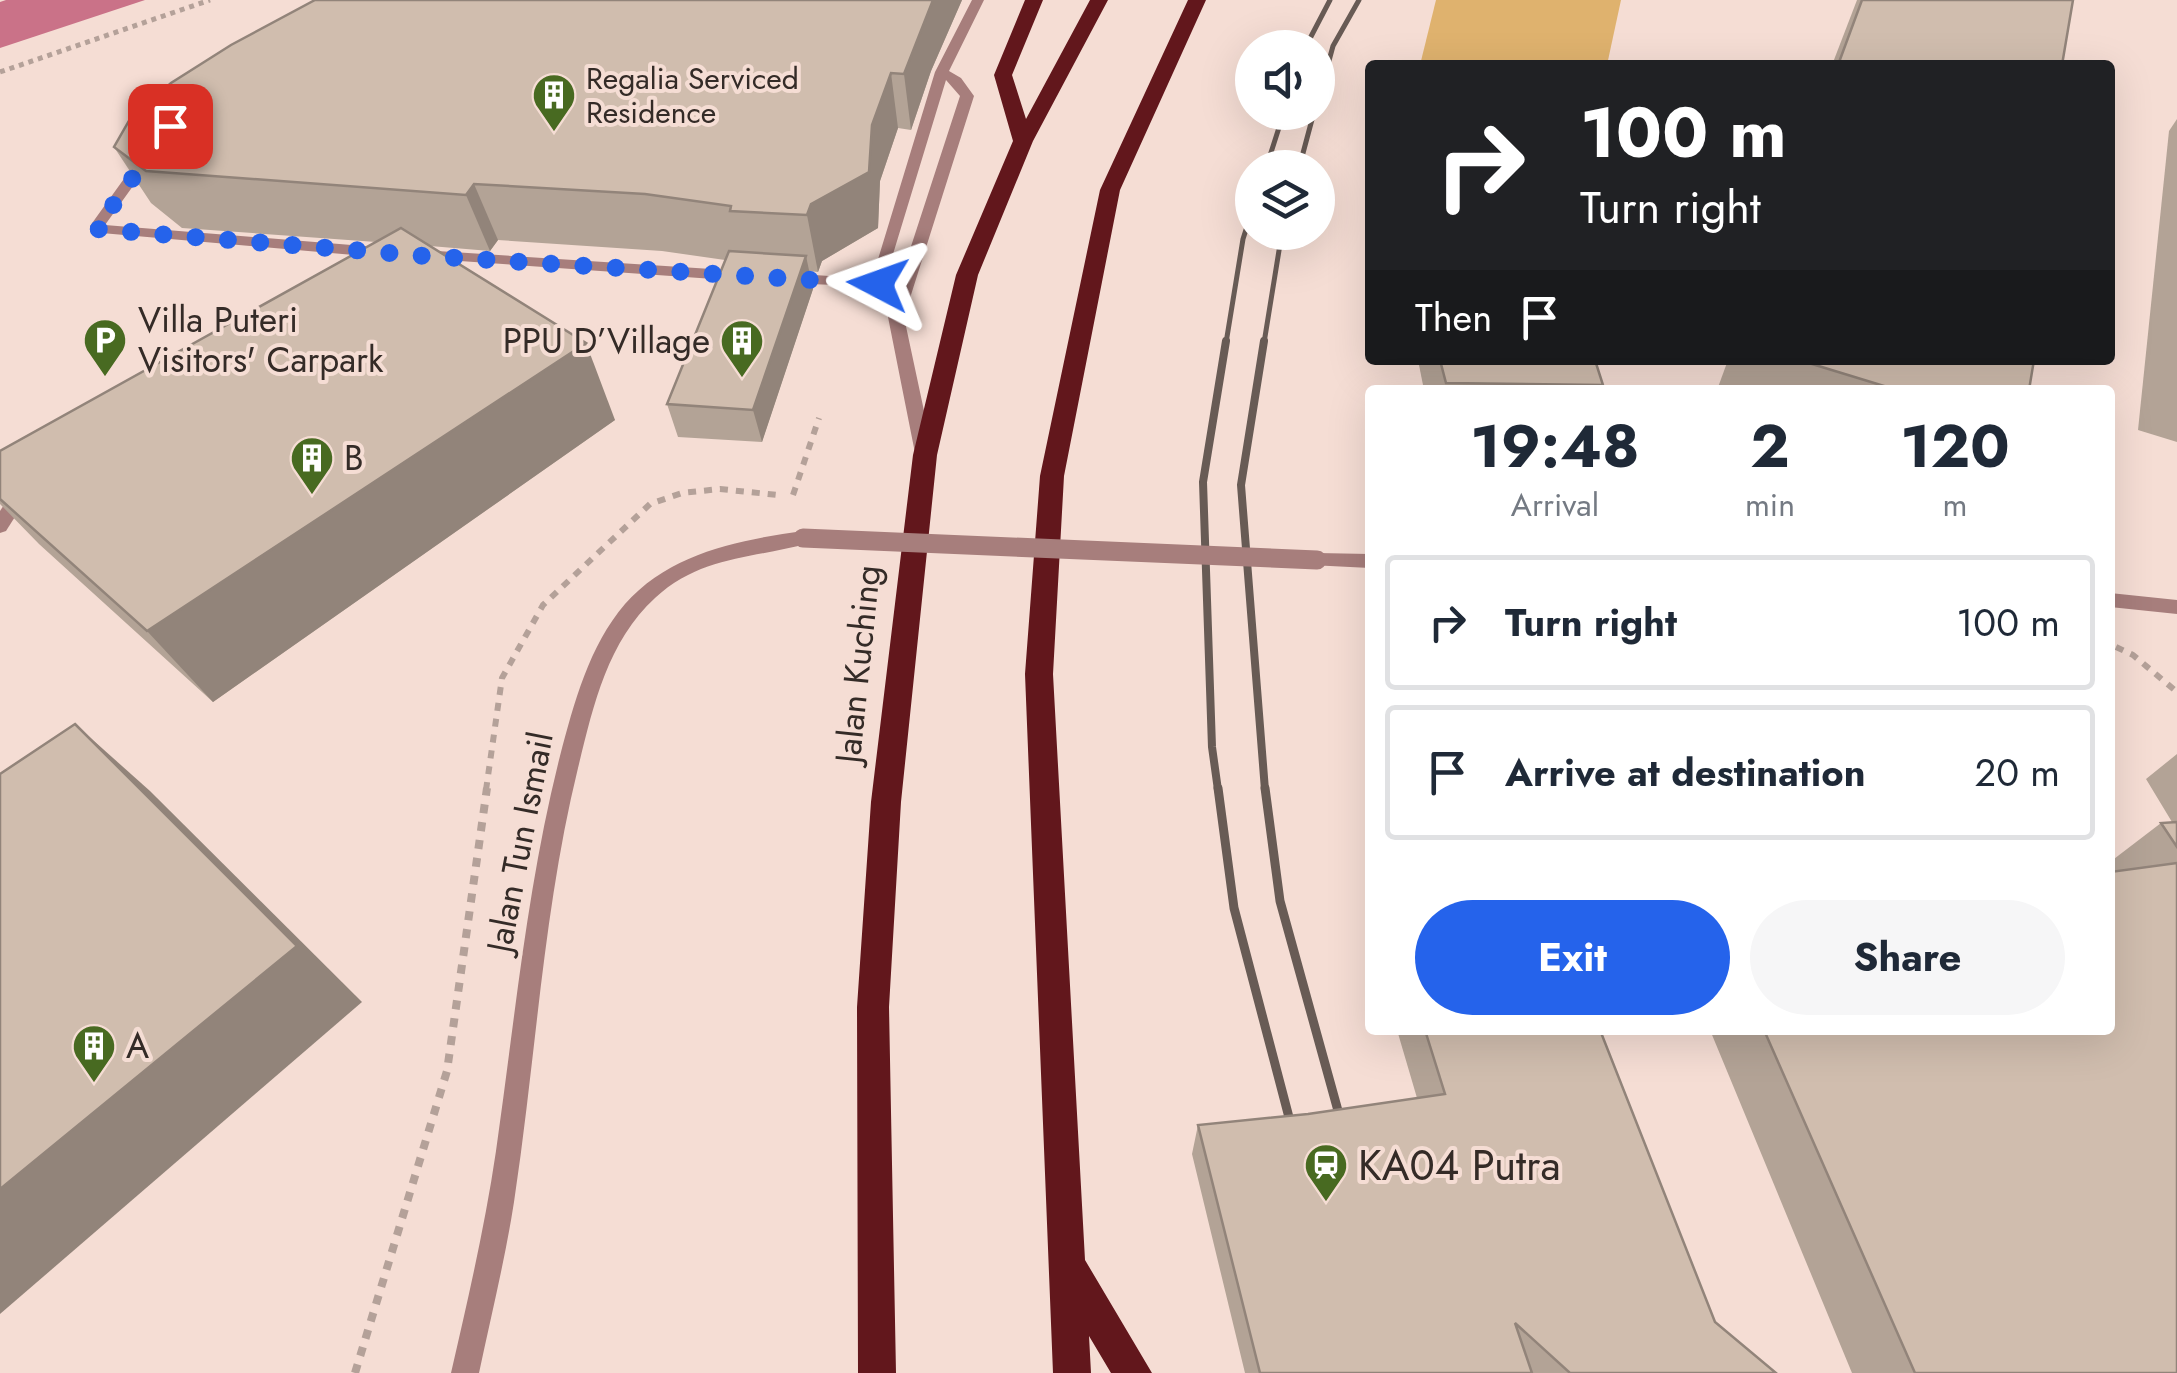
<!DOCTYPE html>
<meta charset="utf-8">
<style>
body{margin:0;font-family:Jost,sans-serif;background:#f6f6f7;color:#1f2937;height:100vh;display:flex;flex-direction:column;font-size:38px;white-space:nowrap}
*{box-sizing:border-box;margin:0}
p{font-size:32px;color:#747a83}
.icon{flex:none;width:55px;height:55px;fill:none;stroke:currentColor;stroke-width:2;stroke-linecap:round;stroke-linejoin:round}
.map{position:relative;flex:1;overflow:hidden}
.details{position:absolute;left:1365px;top:385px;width:750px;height:650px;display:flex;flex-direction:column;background:#fff;border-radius:10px;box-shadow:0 10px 40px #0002}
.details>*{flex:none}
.top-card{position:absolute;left:1365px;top:60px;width:750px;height:305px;border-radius:10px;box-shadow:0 10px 40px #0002;background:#202124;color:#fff;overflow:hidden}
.fabs{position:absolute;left:1235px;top:30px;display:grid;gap:20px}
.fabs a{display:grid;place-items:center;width:100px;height:100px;border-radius:50%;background:#fff;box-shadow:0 10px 40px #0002;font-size:50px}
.pin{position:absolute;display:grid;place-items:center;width:85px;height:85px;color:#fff;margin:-42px;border-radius:20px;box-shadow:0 5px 15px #0006}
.me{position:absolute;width:110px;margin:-55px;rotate:274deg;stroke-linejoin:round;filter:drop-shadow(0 0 8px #0008)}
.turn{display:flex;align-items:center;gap:35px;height:210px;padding:0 50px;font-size:45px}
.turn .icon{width:130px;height:130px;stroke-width:2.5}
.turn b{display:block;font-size:70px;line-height:85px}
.then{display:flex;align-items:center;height:95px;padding:0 50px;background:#0003;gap:20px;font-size:38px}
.eta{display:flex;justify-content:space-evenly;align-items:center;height:170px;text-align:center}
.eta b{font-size:60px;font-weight:700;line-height:70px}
.primary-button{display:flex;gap:20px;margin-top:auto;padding:20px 50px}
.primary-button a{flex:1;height:115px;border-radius:60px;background:#2563eb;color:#fff;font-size:40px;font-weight:700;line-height:115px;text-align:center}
.primary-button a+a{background:#f6f6f7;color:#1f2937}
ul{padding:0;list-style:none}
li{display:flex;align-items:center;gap:30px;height:135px;margin:0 20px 15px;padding:0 30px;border:5px solid #e0e1e3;border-radius:10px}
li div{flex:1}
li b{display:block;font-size:38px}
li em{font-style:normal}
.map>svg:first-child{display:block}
.green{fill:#dfb26e}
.water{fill:#ca7288}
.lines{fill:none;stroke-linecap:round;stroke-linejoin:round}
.path-far2{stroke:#b4a199;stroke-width:5;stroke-dasharray:5 5;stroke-linecap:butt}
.path-far1{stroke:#b4a199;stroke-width:6;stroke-dasharray:8 8;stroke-linecap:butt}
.path{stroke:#b4a199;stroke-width:8;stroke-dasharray:9 9;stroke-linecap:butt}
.service{fill:#a77e7c;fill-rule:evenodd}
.tertiary{fill:#a77e7c;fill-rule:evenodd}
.trunk{fill:#62171c;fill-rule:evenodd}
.rail-far2{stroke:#685b55;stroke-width:5}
.rail-far1{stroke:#685b55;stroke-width:8}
.rail{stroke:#685b55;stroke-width:9}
.tertiary-bridge{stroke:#a77e7c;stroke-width:19}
.wall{fill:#b3a396}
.shaded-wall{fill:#92847a}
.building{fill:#d0bdae;stroke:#92847a;stroke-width:2.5}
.route{stroke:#2563eb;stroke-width:18;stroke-dasharray:0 32.4}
.labels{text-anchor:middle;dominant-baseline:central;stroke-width:8;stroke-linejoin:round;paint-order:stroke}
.far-poi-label{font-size:30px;fill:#342b27;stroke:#f5ddd4;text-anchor:start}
.poi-label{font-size:35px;fill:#342b27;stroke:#f5ddd4;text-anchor:start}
.street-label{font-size:35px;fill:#342b27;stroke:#f5ddd4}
.near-poi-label{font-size:42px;fill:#342b27;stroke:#f5ddd4;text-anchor:start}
</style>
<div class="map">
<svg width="2177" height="1373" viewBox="0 0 2177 1373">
<rect width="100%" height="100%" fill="#f5ddd4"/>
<polygon class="green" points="1436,0 1621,0 1607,65 1420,65"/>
<polygon class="water" points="6,0 145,0 0,48 0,2"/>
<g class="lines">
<polyline class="path-far2" points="0,72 210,0"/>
<g class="path-far1">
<polyline points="793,495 819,418"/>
<polyline points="2116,647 2133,655 2177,692"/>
<polyline points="486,790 502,678 543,605 650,504 682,493 720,489 778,495"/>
</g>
<polyline class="path" points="355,1373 447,1071 487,788"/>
<g class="service">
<polygon points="972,0 984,0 949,71 961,78 974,96 904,317 933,453 924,459 915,453 888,317 960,96 946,80 883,287 786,283 778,278 786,273 872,279 935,72"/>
<polygon points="149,150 156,154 105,225 388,248 396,253 388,258 90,232 90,226 144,151"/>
<polygon points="422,250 742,271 750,276 742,281 417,258 414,255"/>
<polygon points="23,484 32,490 6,531 0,533 0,511 17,485"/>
</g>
<g class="tertiary">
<path d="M 803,531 L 812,538 L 809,543 C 753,559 702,555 655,598 C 607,642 593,707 578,768 C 543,911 536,1057 514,1202 C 505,1260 491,1316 479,1373 L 451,1373 C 468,1299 485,1226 496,1151 C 515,1018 527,886 560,756 C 574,703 589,646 625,604 C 670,553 739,540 803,531 Z"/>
<polygon points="1317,553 1370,554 1370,568 1310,565 1308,560 1310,555"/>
<polygon points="2110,593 2177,600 2177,614 2110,607"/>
</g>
<g class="trunk">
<polygon points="1025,0 1043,0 1012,75 1026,119 1090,0 1108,0 1033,141 978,275 937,455 901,802 889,1007 896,1373 858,1373 857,1007 871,802 913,455 956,275 1013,141 994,75"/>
<polygon points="1188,0 1206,0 1120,190 1064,476 1053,674 1085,1260 1152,1373 1111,1373 1089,1336 1091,1373 1053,1373 1025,674 1040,476 1100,190"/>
</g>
<g class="rail-far2">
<polyline points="1305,48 1330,0"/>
<polyline points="1318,101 1333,46 1359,0"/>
<polyline points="1266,168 1284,112"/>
<polyline points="1299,168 1314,112"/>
<polyline points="1226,343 1243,239 1252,211"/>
<polyline points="1264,343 1282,232"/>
</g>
<g class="rail-far1">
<polyline points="1264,341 1241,485 1265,790"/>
<polyline points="1218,790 1212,747 1203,482 1226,341"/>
</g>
<g class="rail">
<polyline points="1218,788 1234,908 1296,1144"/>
<polyline points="1265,788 1280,901 1345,1136"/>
</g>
<polyline class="tertiary-bridge" points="803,538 1317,560"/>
</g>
<g class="wall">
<polygon points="315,0 962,0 931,71 911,130 898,128 880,181 878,228 822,261 818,272 809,271 813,289 762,442 678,437 667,404 725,260 662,251 498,240 490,251 430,246 615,420 213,702 39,544 0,504 0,451 376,242 182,228 151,203 114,147"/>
<polygon points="1857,0 2073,0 2062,65 1832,65"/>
<polygon points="2177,119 2177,442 2138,430 2169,131"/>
<polygon points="1418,360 1595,360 1603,385 1602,390 1424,390"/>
<polygon points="1728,360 2034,360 2029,390 1717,390"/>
<polygon points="2177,754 2177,1373 1852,1373 1710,1030 2110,1030 2110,862 2161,823 2172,822 2146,779"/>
<polygon points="1397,1030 1600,1030 1715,1322 1776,1373 1245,1373 1192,1154 1198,1125 1308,1114 1417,1098"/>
</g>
<g class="shaded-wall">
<polygon points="933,0 962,0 931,71 911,130 904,74"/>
<polygon points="891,73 898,128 880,181 878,228 822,261 818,272 807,215 811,204 872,125"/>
<polygon points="474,184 498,240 490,251 466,195"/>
<polygon points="806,256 813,289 762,442 753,410"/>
<polygon points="586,343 615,420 213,702 147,631"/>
<polygon points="75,724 150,791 362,1002 0,1314 0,1189"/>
</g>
<g class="building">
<polygon points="315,0 933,0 904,74 891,73 872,125 869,172 811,204 807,215 730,211 731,206 645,194 474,184 466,195 146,171 114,147 130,119 171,83 231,45"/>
<polygon points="1862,0 2073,0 2062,65 1838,65"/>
<polygon points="401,228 586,343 147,631 0,499 0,451"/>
<polygon points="729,251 806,256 753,410 667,404"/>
<polygon points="1440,360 1595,360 1603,385 1446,383"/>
<polygon points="1799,360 2034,360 2029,390 1897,390"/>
<polygon points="75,724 297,946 0,1189 0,774"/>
<polygon points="2177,822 2177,847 2161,823"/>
<polygon points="2177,863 2177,1373 1915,1373 1764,1030 2110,1030 2110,872"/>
<polygon points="1425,1030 1600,1030 1715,1322 1776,1373 1570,1373 1515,1323 1532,1373 1260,1373 1198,1125 1308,1114 1445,1094"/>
</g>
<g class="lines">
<polyline class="route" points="170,126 96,229 426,256 878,284"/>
</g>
<defs>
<g id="building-pin" transform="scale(2.25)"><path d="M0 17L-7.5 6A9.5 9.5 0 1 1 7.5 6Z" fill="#486a21" stroke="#f5ddd4"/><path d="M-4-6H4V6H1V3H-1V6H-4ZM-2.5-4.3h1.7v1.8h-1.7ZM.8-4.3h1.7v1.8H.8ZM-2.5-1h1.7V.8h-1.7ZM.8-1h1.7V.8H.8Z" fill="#fff"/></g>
<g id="parking-pin" transform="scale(2.25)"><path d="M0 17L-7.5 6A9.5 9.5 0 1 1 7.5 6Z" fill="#486a21" stroke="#f5ddd4"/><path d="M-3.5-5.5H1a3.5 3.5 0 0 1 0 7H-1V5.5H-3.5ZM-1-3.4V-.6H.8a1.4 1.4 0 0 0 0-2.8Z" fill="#fff"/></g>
<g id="station-pin" transform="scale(2.25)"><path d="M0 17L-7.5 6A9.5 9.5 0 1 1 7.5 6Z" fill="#486a21" stroke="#f5ddd4"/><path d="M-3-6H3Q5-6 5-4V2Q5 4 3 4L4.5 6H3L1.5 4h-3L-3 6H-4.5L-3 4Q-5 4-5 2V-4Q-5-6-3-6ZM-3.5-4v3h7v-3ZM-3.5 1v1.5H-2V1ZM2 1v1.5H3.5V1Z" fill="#fff"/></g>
</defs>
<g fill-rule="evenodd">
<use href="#building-pin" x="554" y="95"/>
<use href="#parking-pin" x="105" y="340"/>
<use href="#building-pin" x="742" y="341"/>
<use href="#building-pin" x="312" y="458"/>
<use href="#building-pin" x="94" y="1046"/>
<use href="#station-pin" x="1326" y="1165"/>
</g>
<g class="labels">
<g class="far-poi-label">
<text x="586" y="78">Regalia Serviced<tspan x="586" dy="34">Residence</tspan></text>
</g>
<g class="poi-label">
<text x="138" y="320">Villa Puteri<tspan x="138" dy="40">Visitors' Carpark</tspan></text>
<text x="710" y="341" text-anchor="end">PPU D’Village</text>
<text x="344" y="458">B</text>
<text x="126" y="1046">A</text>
</g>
<g class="street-label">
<text transform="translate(858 664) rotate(-84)">Jalan Kuching</text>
<text transform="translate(520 842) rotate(-79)">Jalan Tun Ismail</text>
</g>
<g class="near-poi-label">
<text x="1358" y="1165">KA04 Putra</text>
</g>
</g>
</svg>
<div class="fabs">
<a><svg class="icon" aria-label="sound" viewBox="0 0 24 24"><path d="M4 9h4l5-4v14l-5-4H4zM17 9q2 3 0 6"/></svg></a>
<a><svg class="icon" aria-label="layers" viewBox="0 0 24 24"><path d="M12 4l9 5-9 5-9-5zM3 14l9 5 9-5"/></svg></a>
</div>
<div class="pin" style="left:170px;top:126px;background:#d93025"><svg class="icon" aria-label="arrive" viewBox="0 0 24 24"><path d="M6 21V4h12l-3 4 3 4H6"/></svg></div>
<svg class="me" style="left:878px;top:284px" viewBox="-20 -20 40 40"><path d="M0-17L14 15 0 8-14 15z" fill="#2563eb" stroke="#fff" stroke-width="4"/></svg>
<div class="top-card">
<div class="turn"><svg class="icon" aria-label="right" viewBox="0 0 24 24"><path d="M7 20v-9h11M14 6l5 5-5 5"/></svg><div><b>100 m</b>Turn right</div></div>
<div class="then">Then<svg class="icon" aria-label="arrive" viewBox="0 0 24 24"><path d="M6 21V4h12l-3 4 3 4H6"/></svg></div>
</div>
<section class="details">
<div class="eta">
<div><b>19:48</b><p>Arrival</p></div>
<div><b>2</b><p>min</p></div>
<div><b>120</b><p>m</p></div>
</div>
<ul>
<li><svg class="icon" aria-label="right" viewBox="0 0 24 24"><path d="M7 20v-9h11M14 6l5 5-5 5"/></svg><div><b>Turn right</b></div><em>100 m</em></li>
<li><svg class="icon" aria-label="arrive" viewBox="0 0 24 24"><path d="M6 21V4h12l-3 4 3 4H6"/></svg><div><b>Arrive at destination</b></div><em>20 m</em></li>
</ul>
<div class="primary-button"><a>Exit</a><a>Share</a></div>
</section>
</div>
